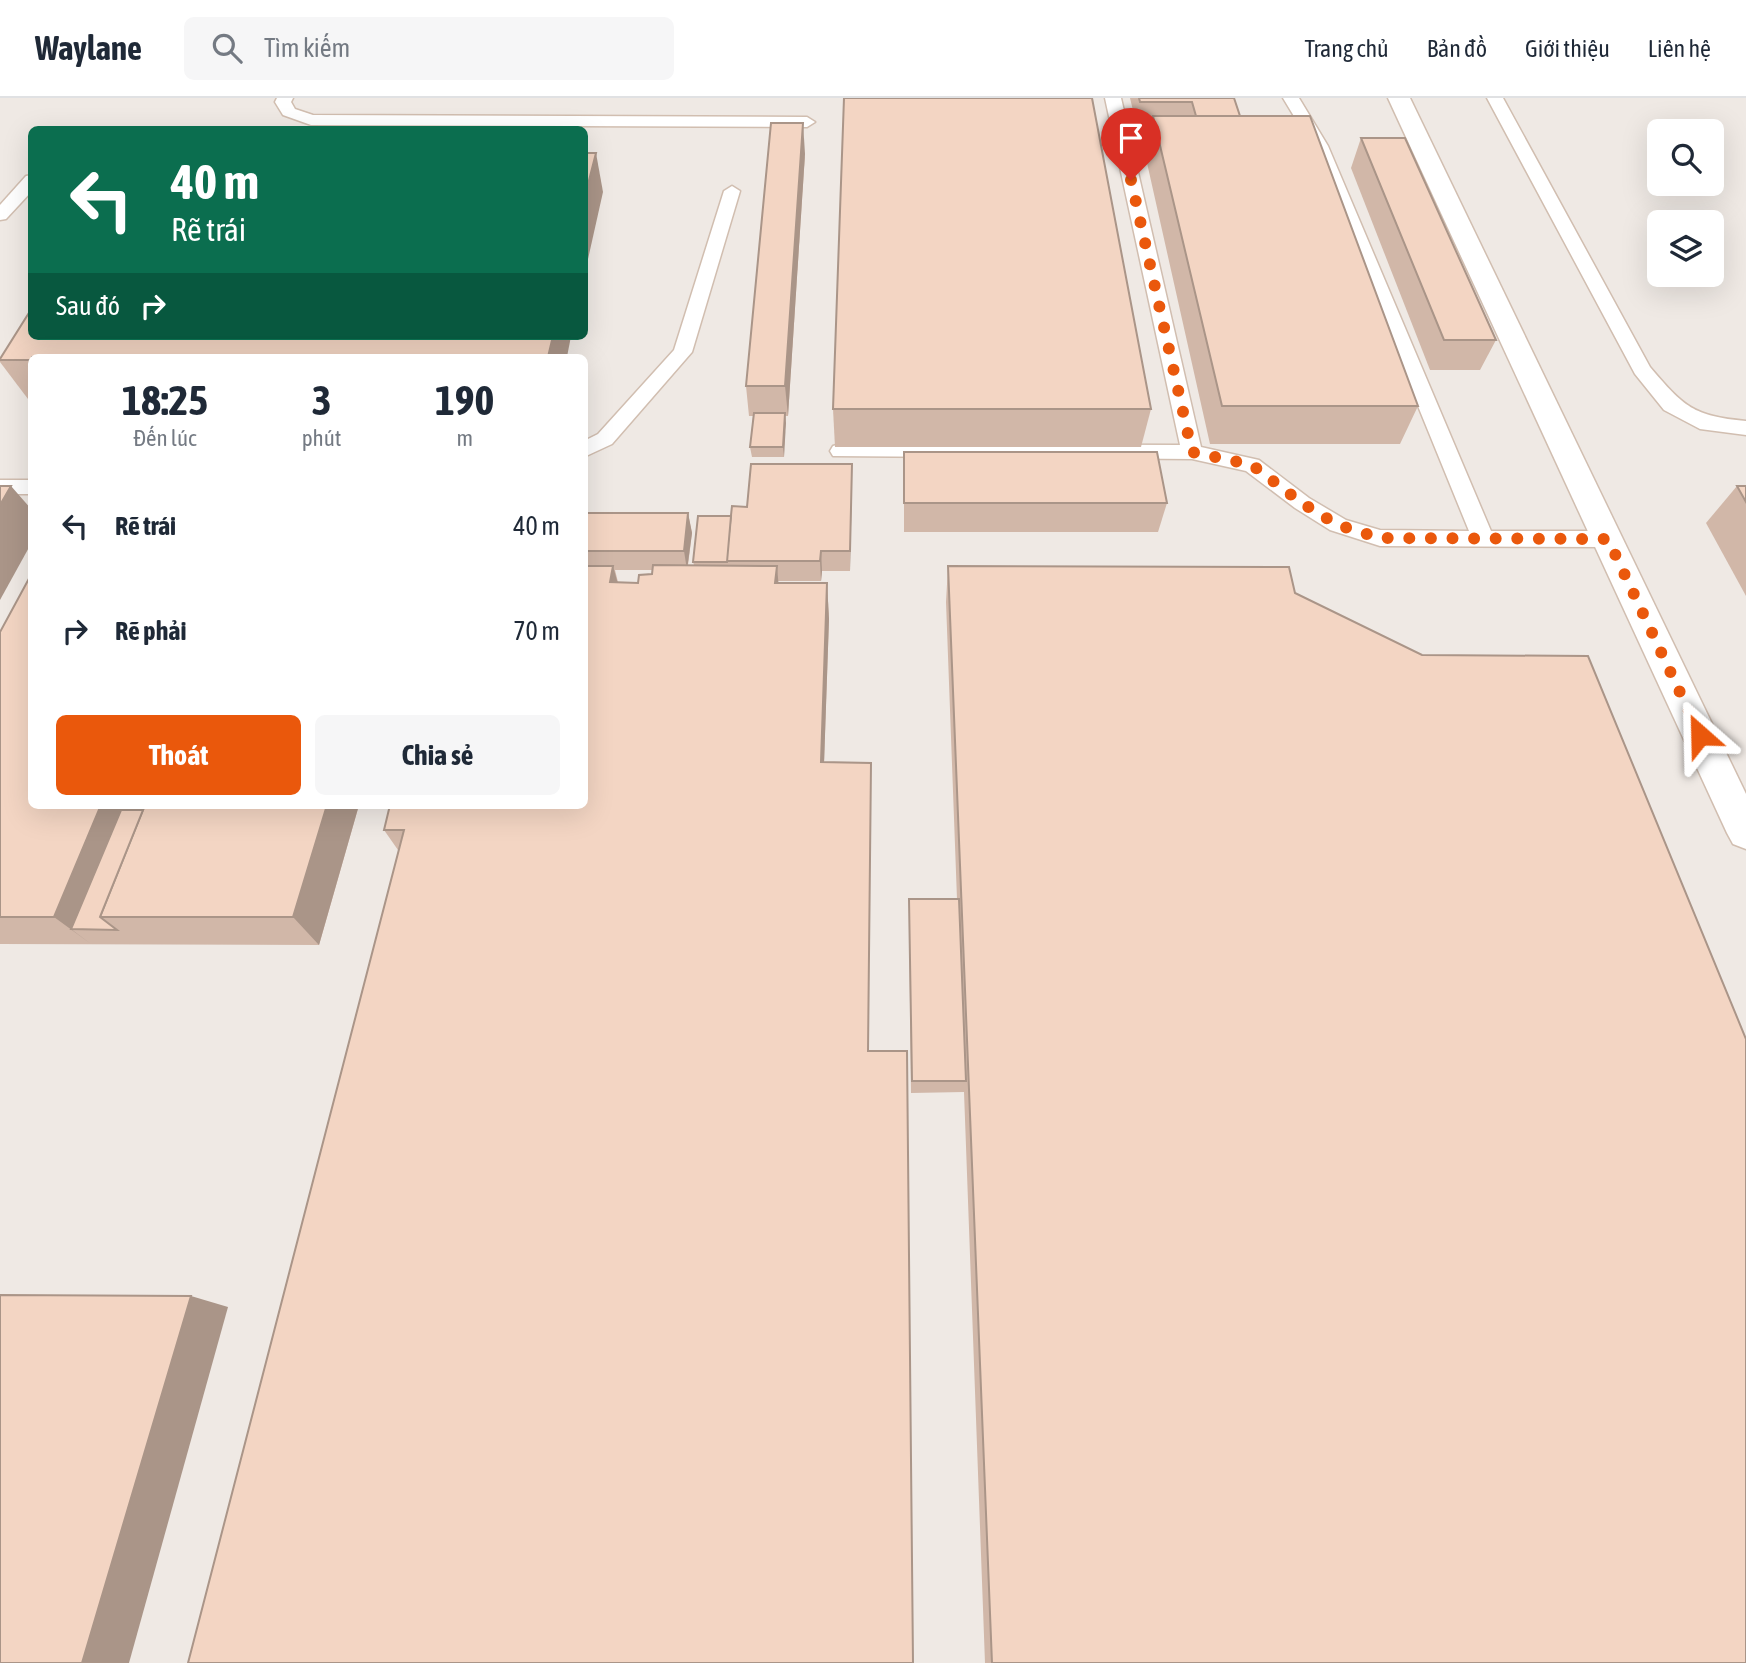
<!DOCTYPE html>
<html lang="vi">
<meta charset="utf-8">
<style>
body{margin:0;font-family:"Asap Condensed",sans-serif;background:#f6f6f7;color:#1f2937;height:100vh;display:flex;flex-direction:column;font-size:26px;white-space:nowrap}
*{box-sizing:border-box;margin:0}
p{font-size:23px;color:#747a83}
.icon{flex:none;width:38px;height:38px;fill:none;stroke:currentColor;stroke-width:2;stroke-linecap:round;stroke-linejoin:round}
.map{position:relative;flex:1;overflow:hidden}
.details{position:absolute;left:28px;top:256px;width:560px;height:455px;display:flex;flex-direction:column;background:#fff;border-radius:10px;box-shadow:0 7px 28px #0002}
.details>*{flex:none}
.banner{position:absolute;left:28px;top:28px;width:560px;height:214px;border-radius:10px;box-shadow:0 7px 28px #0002;background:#0b6e4f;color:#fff;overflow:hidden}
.buttons{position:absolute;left:1647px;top:21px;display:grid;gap:14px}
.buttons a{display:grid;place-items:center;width:77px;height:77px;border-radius:10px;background:#fff;box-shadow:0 7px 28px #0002;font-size:35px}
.pin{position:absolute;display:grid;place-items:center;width:60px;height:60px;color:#fff;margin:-72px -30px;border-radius:50% 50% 50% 0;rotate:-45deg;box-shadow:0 0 7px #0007}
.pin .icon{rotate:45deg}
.me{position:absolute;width:77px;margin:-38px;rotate:335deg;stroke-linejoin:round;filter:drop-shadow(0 0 5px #0008)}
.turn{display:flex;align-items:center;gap:24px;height:147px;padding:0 28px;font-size:32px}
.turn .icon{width:91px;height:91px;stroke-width:2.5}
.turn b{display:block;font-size:49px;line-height:60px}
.then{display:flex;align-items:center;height:66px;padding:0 28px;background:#0003;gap:14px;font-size:26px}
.eta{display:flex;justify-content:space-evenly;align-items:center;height:119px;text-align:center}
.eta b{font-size:42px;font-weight:700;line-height:49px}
.primary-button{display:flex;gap:14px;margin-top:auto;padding:14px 28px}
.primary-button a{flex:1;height:80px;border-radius:10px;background:#ea580c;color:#fff;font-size:28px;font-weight:700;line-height:80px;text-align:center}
.primary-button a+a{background:#f6f6f7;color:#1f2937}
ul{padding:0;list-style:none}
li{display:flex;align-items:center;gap:21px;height:105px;padding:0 28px}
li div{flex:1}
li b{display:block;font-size:26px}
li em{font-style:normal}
header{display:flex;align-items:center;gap:42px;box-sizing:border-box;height:98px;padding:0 35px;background:#fff;border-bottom:2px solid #e0e1e3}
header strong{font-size:33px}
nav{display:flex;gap:38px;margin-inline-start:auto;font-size:24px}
.search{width:490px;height:63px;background:#f6f6f7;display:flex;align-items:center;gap:18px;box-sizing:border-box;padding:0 24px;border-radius:10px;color:#747a83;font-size:26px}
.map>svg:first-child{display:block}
.industrial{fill:#efe9e4;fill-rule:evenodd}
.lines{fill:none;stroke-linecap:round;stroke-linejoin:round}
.lane-casing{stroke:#d1beb0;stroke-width:3}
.street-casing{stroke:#d1beb0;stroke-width:3}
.lane{fill:#fff;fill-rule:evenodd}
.street{fill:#fff;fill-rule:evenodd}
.wall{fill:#d1b7a8;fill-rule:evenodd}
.shaded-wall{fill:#aa9588}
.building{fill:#f3d5c3;stroke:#aa9588;stroke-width:2}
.route{stroke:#ea580c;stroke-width:12;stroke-dasharray:0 21.6}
</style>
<header>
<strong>Waylane</strong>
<div class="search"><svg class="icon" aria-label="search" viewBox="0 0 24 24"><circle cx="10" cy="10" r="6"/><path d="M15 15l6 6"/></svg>Tìm kiếm</div>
<nav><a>Trang chủ</a><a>Bản đồ</a><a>Giới thiệu</a><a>Liên hệ</a></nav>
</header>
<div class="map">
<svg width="1746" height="1565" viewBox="0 0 1746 1565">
<rect width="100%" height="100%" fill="#fdf6ec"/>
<path class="industrial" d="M 0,0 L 1746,0 L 1746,1565 L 0,1565 ZM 32,32 L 584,32 L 584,238 L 32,238 ZM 1659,33 L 1712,33 L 1712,86 L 1659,86 ZM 1659,124 L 1712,124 L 1712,177 L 1659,177 ZM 32,259 L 584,259 L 584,707 L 32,707 Z"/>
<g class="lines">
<g class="lane-casing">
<g id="lane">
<polygon points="277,0 293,0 291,4 295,11 313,17 807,19 815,24 807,29 311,27 283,17 275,4"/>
<polygon points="1105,0 1121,0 1201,349 1259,362 1309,400 1346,422 1380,432 1469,433 1312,48 1283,0 1299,0 1328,48 1491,433 1608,433 1616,436 1619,441 1616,446 1608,449 1380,448 1330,432 1295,410 1246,373 1192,361 833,358 830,353 833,348 840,346 1180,347"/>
<path d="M 1487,0 L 1503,0 L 1650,269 C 1684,309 1693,318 1746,323 L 1746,337 L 1700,331 L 1664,312 L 1635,276 Z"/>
<polygon points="32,77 32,93 6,121 0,122 0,107 26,78"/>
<polygon points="732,88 740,93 692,254 612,346 584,359 584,343 598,336 674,252 724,93"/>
<rect x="0" y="382" width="32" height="14"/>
</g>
</g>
<g class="street-casing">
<polygon id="street" points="1388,0 1410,0 1746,696 1746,751 1733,746 1727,735"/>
</g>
<use href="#lane" class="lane"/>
<use href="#street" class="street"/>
</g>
<g class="wall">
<polygon points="1130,0 1234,0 1240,18 1418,308 1400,346 1210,346 1145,56 1152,25 1136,25"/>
<polygon points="1361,40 1496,242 1480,272 1430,272 1351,70"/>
<polygon points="805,56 788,318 785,318 784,359 752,359 750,349 753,318 749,318 746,288"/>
<polygon points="0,262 32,262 32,301 28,301 0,264"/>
<polygon points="833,311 1151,311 1141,349 835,349"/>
<polygon points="904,354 1167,405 1158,434 904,434"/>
<path d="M 852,366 L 850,473 L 822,473 L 821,483 L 778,483 L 778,485 L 827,485 L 829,521 L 824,664 L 868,953 L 913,1565 L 398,752 L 384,732 L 584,707 L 584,415 L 688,415 L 692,435 L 688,467 L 694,467 L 693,464 L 731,418 L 747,409 ZM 615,472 L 652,472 L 652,476 L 638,485 L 618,484 Z"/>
<polygon points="1737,388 1746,388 1746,498 1706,425"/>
<polygon points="948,468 1295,495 1746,1565 985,1565 964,994 911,995 909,816 909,801 957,801 946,504"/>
<polygon points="0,534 32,707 359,707 319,847 0,846"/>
</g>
<g class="shaded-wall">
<polygon points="803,25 805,56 788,318 785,288"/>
<polygon points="596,55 603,94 584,179 584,102"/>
<polygon points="553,238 571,238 567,259 548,259"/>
<polygon points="785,315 786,325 784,359 783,349"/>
<polygon points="852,366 852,386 850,473 850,453"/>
<polygon points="11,388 32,412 32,444 0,502 0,407"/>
<polygon points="688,415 692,435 687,472 684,453"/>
<polygon points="821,453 822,473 821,483 820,463"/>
<polygon points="613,468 623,504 610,484"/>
<polygon points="777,468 780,503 775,485"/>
<polygon points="827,485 829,521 823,696 821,664"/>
<polygon points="101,707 147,707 71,831 91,846 54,819"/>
<polygon points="327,707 359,707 319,847 293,819"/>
<polygon points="191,1198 228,1209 129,1565 82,1565"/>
</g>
<g class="building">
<polygon points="844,0 1092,0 1151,311 833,311"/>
<polygon points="1139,0 1234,0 1240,18 1196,18 1192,4 1140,4"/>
<polygon points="1153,18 1310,18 1418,308 1222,308"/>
<polygon points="771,25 803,25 785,288 746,288"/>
<polygon points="1361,40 1405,40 1496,242 1444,242"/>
<polygon points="584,55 596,55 584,102"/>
<polygon points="32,210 32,238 553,238 548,259 32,259 32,262 0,262 0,261"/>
<polygon points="754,315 785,315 783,349 750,349"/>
<polygon points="904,354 1157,354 1167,405 904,405"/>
<polygon points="751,366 852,366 850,453 821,453 820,463 726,463 732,408 747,409"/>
<polygon points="0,388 11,388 0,407"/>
<polygon points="1737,388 1746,388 1746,404"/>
<polygon points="584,415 688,415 684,453 584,453"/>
<polygon points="698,418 731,418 727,464 693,464"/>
<polygon points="653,467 777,468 775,485 827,485 821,664 871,665 868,953 907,953 913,1565 188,1565 404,732 384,732 390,707 584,707 584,468 613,468 610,484 638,485 639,477 652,476"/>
<polygon points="948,468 1289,469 1295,495 1422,557 1588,558 1746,941 1746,1565 992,1565"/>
<polygon points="32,475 32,707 101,707 54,819 0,819 0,534"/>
<polygon points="145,707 327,707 293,819 100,819"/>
<polygon points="121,712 143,712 100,819 117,832 71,831"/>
<polygon points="909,801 959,801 966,983 912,983"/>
<polygon points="0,1197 191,1198 82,1565 0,1565"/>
</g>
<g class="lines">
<polyline class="route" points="1131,82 1192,354 1252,367 1302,405 1338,427 1380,440 1608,441 1700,637"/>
</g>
</svg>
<div class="buttons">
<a><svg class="icon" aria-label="search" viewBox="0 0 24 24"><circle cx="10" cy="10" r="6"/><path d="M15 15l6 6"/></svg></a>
<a><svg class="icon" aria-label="layers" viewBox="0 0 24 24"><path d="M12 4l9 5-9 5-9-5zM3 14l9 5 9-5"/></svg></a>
</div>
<div class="pin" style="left:1131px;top:82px;background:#d93025"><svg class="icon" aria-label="arrive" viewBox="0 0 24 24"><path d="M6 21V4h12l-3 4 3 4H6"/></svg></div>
<svg class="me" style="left:1700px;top:637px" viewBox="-20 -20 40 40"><path d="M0-17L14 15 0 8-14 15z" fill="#ea580c" stroke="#fff" stroke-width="4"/></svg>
<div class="banner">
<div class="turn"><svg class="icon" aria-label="left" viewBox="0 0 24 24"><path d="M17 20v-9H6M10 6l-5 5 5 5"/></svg><div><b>40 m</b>Rẽ trái</div></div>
<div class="then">Sau đó<svg class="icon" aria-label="right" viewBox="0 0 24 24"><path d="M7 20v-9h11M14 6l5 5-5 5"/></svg></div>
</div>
<section class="details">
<div class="eta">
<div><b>18:25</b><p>Đến lúc</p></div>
<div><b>3</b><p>phút</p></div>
<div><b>190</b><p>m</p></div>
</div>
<ul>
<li><svg class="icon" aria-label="left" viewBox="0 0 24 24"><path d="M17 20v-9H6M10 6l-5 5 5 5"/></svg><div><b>Rẽ trái</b></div><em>40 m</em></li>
<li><svg class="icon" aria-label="right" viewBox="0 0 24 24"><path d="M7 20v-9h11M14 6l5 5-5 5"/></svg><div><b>Rẽ phải</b></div><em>70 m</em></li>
</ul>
<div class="primary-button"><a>Thoát</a><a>Chia sẻ</a></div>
</section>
</div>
